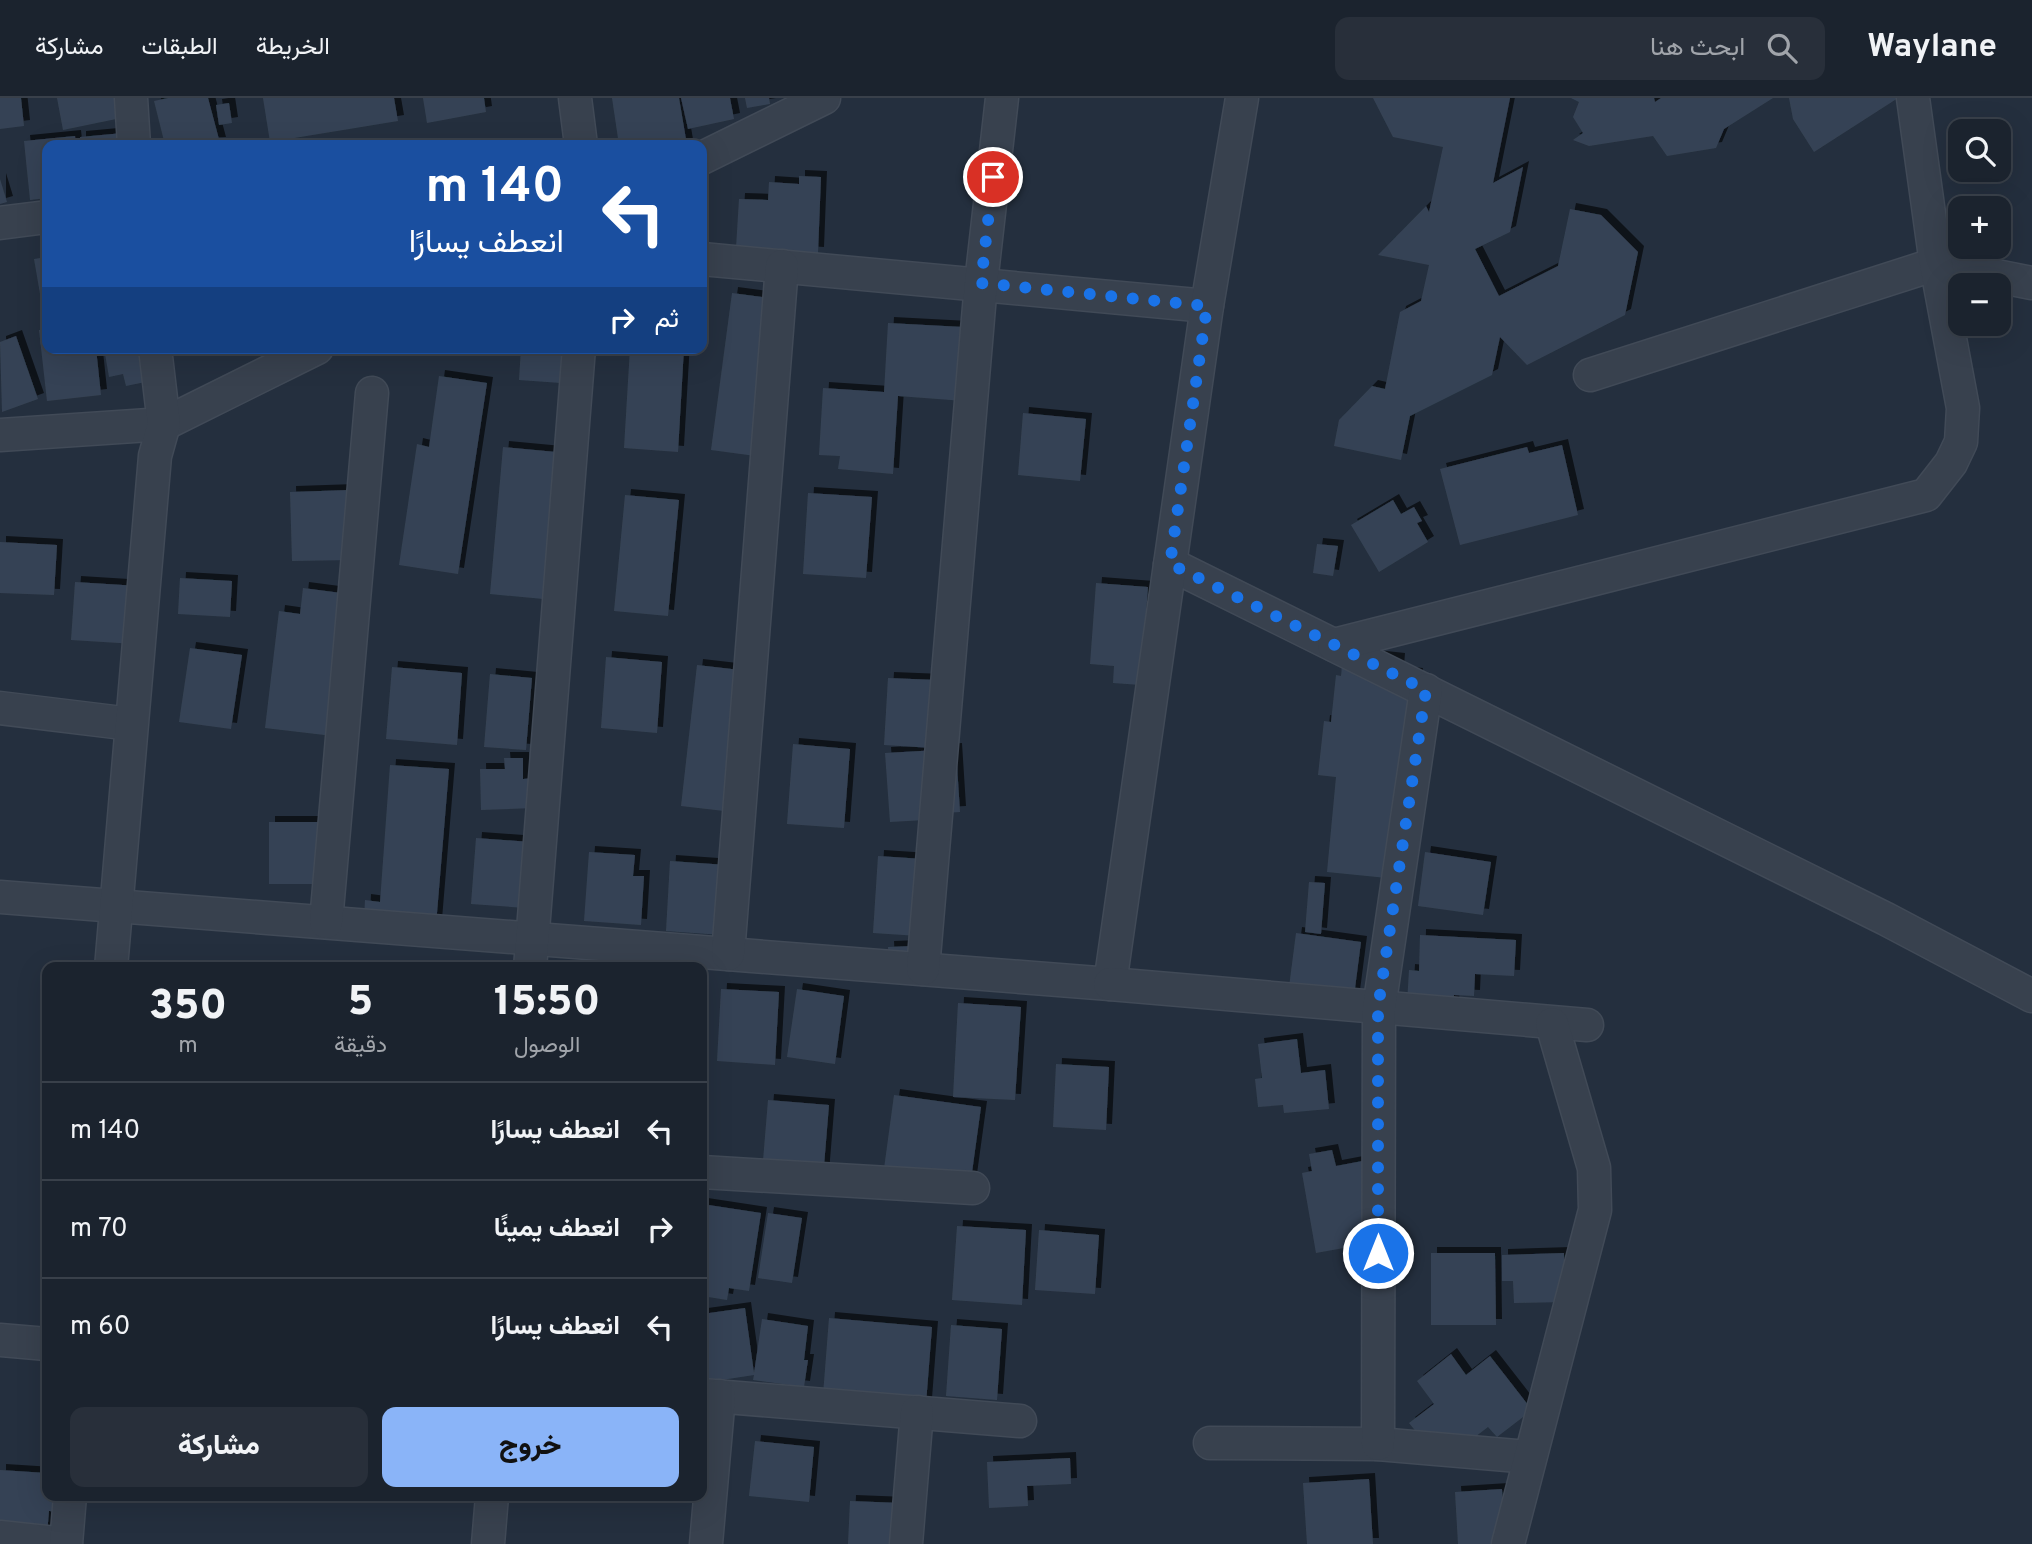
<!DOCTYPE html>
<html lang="ar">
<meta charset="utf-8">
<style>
body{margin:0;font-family:Overpass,Vazirmatn,sans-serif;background:#282f3a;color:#f1f3f6;direction:rtl;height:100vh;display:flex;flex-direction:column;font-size:26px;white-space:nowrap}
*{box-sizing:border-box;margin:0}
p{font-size:23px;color:#a0a4aa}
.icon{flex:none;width:38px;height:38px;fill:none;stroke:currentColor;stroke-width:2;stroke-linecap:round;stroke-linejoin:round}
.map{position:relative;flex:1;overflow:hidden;direction:ltr}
.panel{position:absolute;left:42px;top:864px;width:665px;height:539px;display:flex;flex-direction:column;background:#1b232e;border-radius:14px;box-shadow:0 7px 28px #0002,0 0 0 2px #39404a;direction:rtl}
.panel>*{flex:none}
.banner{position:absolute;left:42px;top:42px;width:665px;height:214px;border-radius:14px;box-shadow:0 7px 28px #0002,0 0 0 2px #39404a;direction:rtl;background:#1a4fa0;color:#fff;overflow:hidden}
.fabs{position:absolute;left:1948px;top:21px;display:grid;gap:14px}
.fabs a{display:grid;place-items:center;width:63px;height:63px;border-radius:14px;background:#1b232e;box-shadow:0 7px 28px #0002,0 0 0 2px #39404a;font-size:35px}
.pin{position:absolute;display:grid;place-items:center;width:60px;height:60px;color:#fff;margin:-30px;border:4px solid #fff;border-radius:50%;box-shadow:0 2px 7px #0007}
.me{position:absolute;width:77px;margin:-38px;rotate:0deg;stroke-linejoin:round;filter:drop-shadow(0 0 5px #0008)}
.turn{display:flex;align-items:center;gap:24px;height:147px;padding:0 28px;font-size:32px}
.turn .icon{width:91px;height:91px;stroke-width:2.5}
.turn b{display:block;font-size:49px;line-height:60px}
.then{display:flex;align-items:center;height:66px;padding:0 28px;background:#0003;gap:14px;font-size:26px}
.eta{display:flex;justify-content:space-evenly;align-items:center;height:119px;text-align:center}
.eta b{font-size:42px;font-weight:800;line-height:49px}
.cta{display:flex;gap:14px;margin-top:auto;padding:14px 28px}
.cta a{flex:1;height:80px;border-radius:14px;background:#8ab4f8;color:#111;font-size:28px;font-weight:800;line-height:80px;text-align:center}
.cta a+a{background:#282f3a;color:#f1f3f6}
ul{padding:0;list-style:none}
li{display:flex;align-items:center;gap:21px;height:98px;padding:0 28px;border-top:2px solid #39404a}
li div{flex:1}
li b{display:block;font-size:26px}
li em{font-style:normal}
header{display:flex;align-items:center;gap:42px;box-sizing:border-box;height:98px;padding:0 35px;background:#1b232e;border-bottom:2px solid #39404a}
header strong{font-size:33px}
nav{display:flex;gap:38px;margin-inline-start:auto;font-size:24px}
.search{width:490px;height:63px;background:#282f3a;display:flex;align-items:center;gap:18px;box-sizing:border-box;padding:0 24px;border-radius:14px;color:#a0a4aa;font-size:26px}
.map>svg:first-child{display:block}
.building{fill:#364354;filter:url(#shadow)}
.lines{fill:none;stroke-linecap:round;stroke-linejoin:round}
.minor-casing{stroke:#414a57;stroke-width:35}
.minor{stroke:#38414e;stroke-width:32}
.route{stroke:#1a73e8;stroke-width:12;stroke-dasharray:0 21.6}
</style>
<header>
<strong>Waylane</strong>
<div class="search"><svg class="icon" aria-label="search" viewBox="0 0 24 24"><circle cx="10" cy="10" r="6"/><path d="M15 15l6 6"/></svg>ابحث هنا</div>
<nav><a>الخريطة</a><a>الطبقات</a><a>مشاركة</a></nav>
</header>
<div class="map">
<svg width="2032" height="1446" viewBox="0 0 2032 1446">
<defs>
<filter id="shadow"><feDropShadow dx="6" dy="-6" stdDeviation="0" flood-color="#0009"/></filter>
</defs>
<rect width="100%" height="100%" fill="#242f3e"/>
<g class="building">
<polygon points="0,0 21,0 24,28 0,31"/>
<polygon points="57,0 117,0 121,20 63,32"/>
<polygon points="168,0 208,0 220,45 165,47 154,3"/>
<polygon points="263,0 394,0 398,23 270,44"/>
<polygon points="423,0 484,0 486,14 427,25"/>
<polygon points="612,0 679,0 687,47 619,47"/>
<polygon points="681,0 730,0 734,21 688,31"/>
<polygon points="745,0 769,0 770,6 747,10"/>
<polygon points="1373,0 1510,0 1493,85 1523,69 1510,134 1475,151 1499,198 1558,168 1570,111 1601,117 1638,154 1625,217 1527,267 1500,239 1492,277 1410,318 1401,362 1334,348 1339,322 1372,288 1385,291 1400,214 1421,203 1429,167 1378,157 1426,108 1429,114 1443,49 1393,39"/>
<polygon points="1571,0 1654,0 1655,4 1661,0 1773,0 1724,31 1716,50 1667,58 1653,38 1589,48 1573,42 1583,35 1573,19 1579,4"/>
<polygon points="1789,0 1898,0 1814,54 1793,21"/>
<polygon points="229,5 232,25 219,27 216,7"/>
<polygon points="123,35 125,47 80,47 80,39"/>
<polygon points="75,38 76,47 47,47 47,100 30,102 24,43"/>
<polygon points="799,78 821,79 818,155 736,150 739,101 768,102 769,84 799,86"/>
<polygon points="0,81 7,104 0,106"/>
<polygon points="47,159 47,212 43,213 34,161"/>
<polygon points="732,195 785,202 763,359 711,352"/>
<polygon points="888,225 982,230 977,304 898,298 893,376 838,371 840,358 819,357 823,290 884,294"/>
<polygon points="47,231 47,250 96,250 101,297 47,303 39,232"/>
<polygon points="16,238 38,301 2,314 0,244"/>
<polygon points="104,250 148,250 155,282 126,288 123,276 109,279"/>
<polygon points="521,250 577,250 575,286 519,282"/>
<polygon points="630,250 684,250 678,354 624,350"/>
<polygon points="439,278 487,285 458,476 399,467 417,346 429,349"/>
<polygon points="1023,315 1086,321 1080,383 1018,377"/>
<polygon points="1562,347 1578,417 1460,447 1440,371 1527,349 1529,355"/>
<polygon points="503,349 567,355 554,502 490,496"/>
<polygon points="349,392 351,462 292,463 290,394"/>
<polygon points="808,395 872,399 866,480 803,476"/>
<polygon points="625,397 679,402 668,518 614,513"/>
<polygon points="1393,402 1401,416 1414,409 1422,423 1417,425 1428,444 1379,474 1351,427"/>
<polygon points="0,444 57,447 54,497 0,495"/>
<polygon points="1317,446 1338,448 1333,478 1313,475"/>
<polygon points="180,480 232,483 230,519 178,516"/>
<polygon points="75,484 139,488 135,546 71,542"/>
<polygon points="1096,485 1148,489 1141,587 1113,585 1114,568 1090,566"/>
<polygon points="303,490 349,496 333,638 265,630 279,513 300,516"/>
<polygon points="190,550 242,557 231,631 179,624"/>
<polygon points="1343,555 1399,561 1398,574 1417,576 1397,781 1327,774 1336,679 1318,677 1324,623 1331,624 1336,577 1341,578"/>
<polygon points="606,559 662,564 657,635 601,630"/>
<polygon points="697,567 749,573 733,714 681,708"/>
<polygon points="392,569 462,575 457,647 386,641"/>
<polygon points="490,576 532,580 526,652 484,649"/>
<polygon points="888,580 937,582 949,651 884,647"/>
<polygon points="793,646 850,651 844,730 787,726"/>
<polygon points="956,651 960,714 924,716 925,722 890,724 885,655"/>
<polygon points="504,660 523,660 523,681 534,680 534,710 481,712 480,671 505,671"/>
<polygon points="390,667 449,671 436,827 364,821 365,802 380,804"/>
<rect x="269" y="724" width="63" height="62"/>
<polygon points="476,740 531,744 526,810 471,806"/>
<polygon points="589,754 635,757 633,778 644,778 641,827 584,823"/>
<polygon points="1425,754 1491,764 1483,817 1418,808"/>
<polygon points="878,758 939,762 934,839 873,835"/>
<polygon points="670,763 727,767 722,837 666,833"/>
<polygon points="1309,784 1325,785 1321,836 1305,834"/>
<polygon points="1296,835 1361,844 1354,898 1289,889"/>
<polygon points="1420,837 1516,842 1514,878 1475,876 1474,898 1454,897 1453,909 1407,906 1409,872 1419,873"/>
<polygon points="913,848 913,868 889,868 888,849"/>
<polygon points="721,891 779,894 775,967 717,963"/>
<polygon points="797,891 844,898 835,966 787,959"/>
<polygon points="958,905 1021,909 1015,1002 953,999"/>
<polygon points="1297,941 1301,975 1325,972 1329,1011 1284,1015 1283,1007 1258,1009 1255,981 1262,980 1258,946"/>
<polygon points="1056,966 1109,969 1106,1032 1053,1029"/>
<polygon points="894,997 981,1009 970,1089 883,1078"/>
<polygon points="768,1002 829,1007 823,1080 762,1075"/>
<polygon points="1332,1052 1336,1068 1373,1061 1388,1142 1316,1155 1302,1075 1312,1073 1309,1056"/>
<polygon points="702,1106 761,1115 749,1193 729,1190 727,1202 702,1198"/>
<polygon points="768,1115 802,1120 792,1185 758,1180"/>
<polygon points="957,1128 1026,1132 1022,1207 952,1202"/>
<polygon points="1039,1132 1099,1137 1095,1196 1035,1192"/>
<polygon points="1431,1155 1495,1155 1496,1227 1431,1227"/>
<polygon points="1564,1155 1565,1204 1514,1205 1513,1183 1502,1183 1502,1157"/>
<polygon points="745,1210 754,1275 762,1221 808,1228 804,1262 808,1262 804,1289 753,1282 754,1277 702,1285 702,1216"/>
<polygon points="829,1220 932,1229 926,1306 823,1297"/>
<polygon points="951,1227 1002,1231 997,1302 946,1298"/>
<polygon points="1451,1256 1466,1277 1490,1258 1532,1312 1497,1339 1488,1329 1458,1352 1430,1351 1409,1325 1434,1306 1417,1283"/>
<polygon points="755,1343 814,1349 809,1404 749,1398"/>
<polygon points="1070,1360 1071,1386 1027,1388 1028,1408 989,1410 987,1364"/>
<polygon points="0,1372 47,1375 47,1398 62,1398 61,1414 49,1413 47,1437 0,1433"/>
<polygon points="1369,1381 1373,1446 1307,1446 1303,1385"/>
<polygon points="1502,1391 1506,1446 1458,1446 1455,1394"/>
<polygon points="850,1403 901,1405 899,1446 848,1446"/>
</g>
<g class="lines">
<g class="minor-casing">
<g id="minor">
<polyline points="131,0 134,47"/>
<polyline points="575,0 581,47"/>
<polyline points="702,60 824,0"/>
<polyline points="0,125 47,119"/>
<polyline points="702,161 1207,208"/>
<polyline points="1590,277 1936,166 2032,185"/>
<polyline points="0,337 164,326 317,250"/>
<polyline points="1170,466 1886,821 2032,898"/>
<polyline points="1334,547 1926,397 1951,365 1961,344 1963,310 1936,166 1913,0"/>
<polyline points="0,610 131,626"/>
<polyline points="0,799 1110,886 1207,208 1242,0"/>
<polyline points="326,824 372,295"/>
<polyline points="728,856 782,168"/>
<polyline points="111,870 155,358 164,326 155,250"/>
<polyline points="530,870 579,250"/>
<polyline points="923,871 981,185 1002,0"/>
<polyline points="1110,886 1587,927"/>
<polyline points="702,1074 973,1090"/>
<polyline points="0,1242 47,1246"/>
<polyline points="702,1297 1020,1323"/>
<polyline points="1210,1345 1378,1346 1529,1359"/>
<polyline points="1378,1346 1379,910 1426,592"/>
<polyline points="0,1439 66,1446"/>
<polyline points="66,1446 70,1398"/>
<polyline points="488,1446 492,1398"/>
<polyline points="706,1446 719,1298"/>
<polyline points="906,1446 917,1314"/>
<polyline points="1508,1446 1595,1112 1594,1070 1552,926"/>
</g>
</g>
<use href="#minor" class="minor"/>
</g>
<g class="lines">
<polyline class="route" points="993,79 981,185 1207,208 1170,466 1426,592 1378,910 1378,1155"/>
</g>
</svg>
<div class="fabs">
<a><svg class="icon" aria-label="search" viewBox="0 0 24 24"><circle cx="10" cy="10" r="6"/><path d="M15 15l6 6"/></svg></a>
<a>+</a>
<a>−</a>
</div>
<div class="pin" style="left:993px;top:79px;background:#d93025"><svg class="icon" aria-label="arrive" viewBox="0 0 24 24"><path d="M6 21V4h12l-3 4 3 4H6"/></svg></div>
<svg class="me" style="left:1378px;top:1155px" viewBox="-20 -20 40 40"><circle r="17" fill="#1a73e8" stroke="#fff" stroke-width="3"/><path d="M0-11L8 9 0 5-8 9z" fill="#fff"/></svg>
<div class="banner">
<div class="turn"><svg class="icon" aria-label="left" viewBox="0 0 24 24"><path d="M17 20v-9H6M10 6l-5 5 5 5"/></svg><div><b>140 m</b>انعطف يسارًا</div></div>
<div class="then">ثم<svg class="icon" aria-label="right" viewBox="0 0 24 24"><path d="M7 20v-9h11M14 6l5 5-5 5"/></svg></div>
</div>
<section class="panel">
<div class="eta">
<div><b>15:50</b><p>الوصول</p></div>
<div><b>5</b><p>دقيقة</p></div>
<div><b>350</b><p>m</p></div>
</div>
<ul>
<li><svg class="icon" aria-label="left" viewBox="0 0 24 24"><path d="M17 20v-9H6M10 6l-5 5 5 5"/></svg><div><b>انعطف يسارًا</b></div><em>140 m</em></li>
<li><svg class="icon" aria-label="right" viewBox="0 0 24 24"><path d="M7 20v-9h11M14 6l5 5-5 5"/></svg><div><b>انعطف يمينًا</b></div><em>70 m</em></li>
<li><svg class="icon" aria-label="left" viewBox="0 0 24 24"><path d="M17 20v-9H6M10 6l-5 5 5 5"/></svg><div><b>انعطف يسارًا</b></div><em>60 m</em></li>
</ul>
<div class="cta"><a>خروج</a><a>مشاركة</a></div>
</section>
</div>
